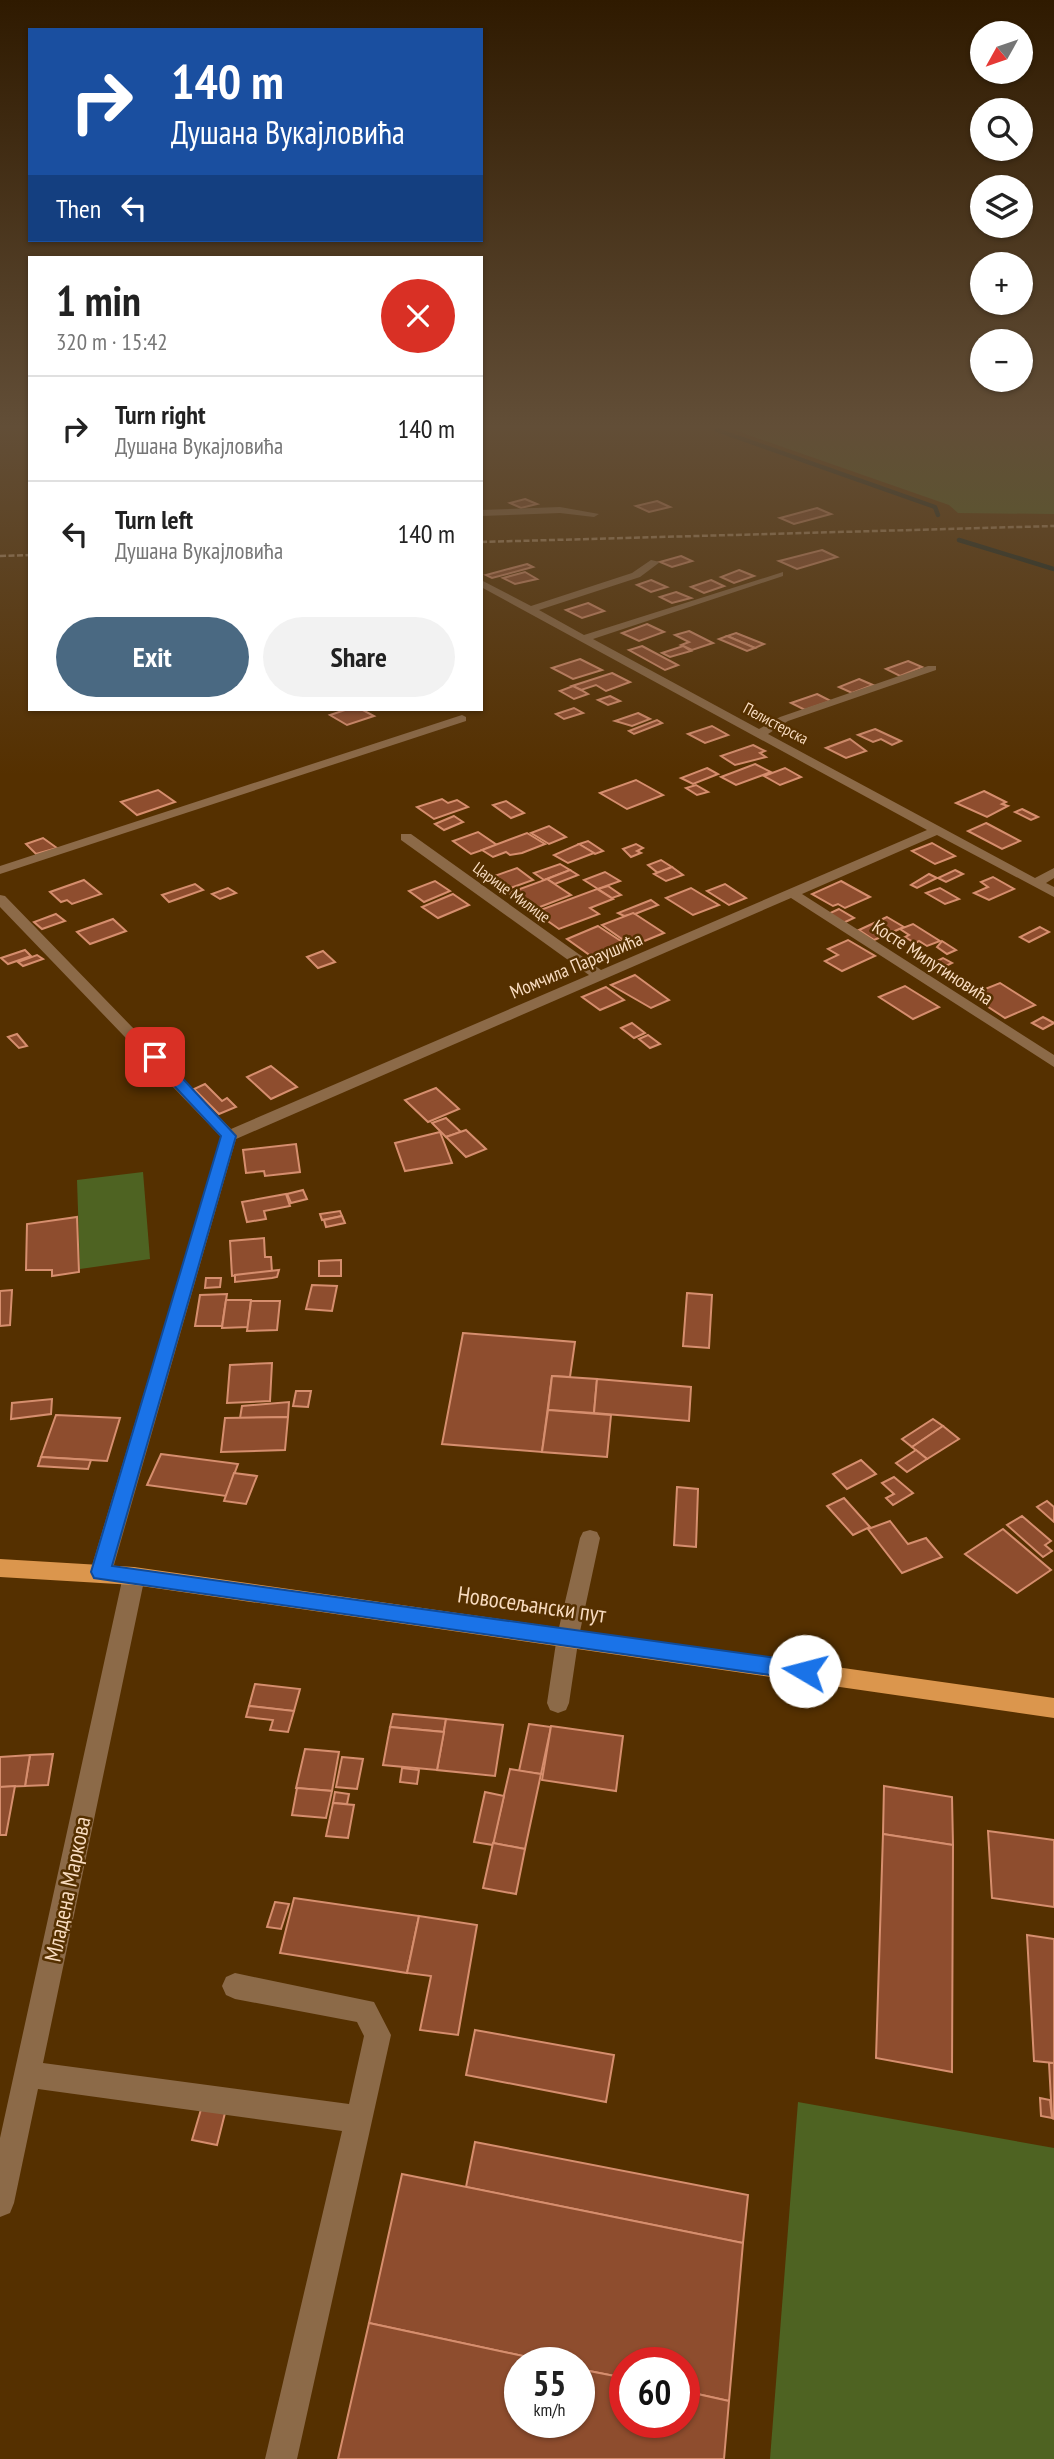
<!DOCTYPE html>
<meta charset="utf-8">
<style>
body{margin:0;font-family:"PT Sans Narrow",sans-serif;background:#f2f2f2;color:#222;height:100vh;display:flex;flex-direction:column;font-size:26px;white-space:nowrap}
*{box-sizing:border-box;margin:0}
p{font-size:23px;color:#767676}
.icon{flex:none;width:38px;height:38px;fill:none;stroke:currentColor;stroke-width:2;stroke-linecap:round;stroke-linejoin:round}
.map{position:relative;flex:1;overflow:hidden}
.side{position:absolute;left:28px;top:256px;width:455px;height:455px;display:flex;flex-direction:column;background:#fff;border-radius:0px;box-shadow:0 2px 5px #0004}
.side>*{flex:none}
.top-card{position:absolute;left:28px;top:28px;width:455px;height:214px;border-radius:0px;box-shadow:0 2px 5px #0004;background:#1a4fa0;color:#fff;overflow:hidden}
.needle{width:46px;rotate:230deg}
.tools{position:absolute;left:970px;top:21px;display:grid;gap:14px}
.tools a{display:grid;place-items:center;width:63px;height:63px;border-radius:50%;background:#fff;box-shadow:0 2px 5px #0004;font-size:35px}
.speed{position:absolute;left:504px;top:2347px;display:flex;gap:14px;font-size:35px;font-weight:700;text-align:center}
.speed>*{display:grid;place-content:center;width:91px;height:91px;border-radius:50%;background:#fff;box-shadow:0 2px 5px #0004;line-height:1}
.speed small{font-size:18px;font-weight:400}
.speed .limit{border:10px solid #d22;background:#fff;color:#111}
.pin{position:absolute;display:grid;place-items:center;width:60px;height:60px;color:#fff;margin:-30px;border-radius:14px;box-shadow:0 4px 10px #0006}
.me{position:absolute;width:77px;margin:-38px;rotate:278deg;stroke-linejoin:round;filter:drop-shadow(0 0 5px #0008)}
.turn{display:flex;align-items:center;gap:24px;height:147px;padding:0 28px;font-size:32px}
.turn .icon{width:91px;height:91px;stroke-width:2.5}
.turn b{display:block;font-size:49px;line-height:60px}
.then{display:flex;align-items:center;height:66px;padding:0 28px;background:#0003;gap:14px;font-size:26px}
.round{display:grid;place-items:center;flex:none;width:74px;height:74px;border-radius:37px;background:#f2f2f2}
.summary{display:flex;align-items:center;justify-content:space-between;height:119px;padding:0 28px}
h1{font-size:42px;font-weight:700;line-height:52px}
.cta{display:flex;gap:14px;margin-top:auto;padding:14px 28px}
.cta a{flex:1;height:80px;border-radius:42px;background:#4a6982;color:#fff;font-size:28px;font-weight:700;line-height:80px;text-align:center}
.cta a+a{background:#f2f2f2;color:#222}
ul{padding:0;list-style:none}
li{display:flex;align-items:center;gap:21px;height:105px;padding:0 28px;border-top:2px solid #e0e0e0}
li div{flex:1}
li b{display:block;font-size:26px}
li em{font-style:normal}
.map>svg:first-child{display:block}
.green{fill:#4e6322}
.lines{fill:none;stroke-linecap:round;stroke-linejoin:round}
.stream{stroke:#0d2320;stroke-width:4.5}
.building{fill:#8e4d2e;stroke:#d68e6e;stroke-width:2}
.minor{fill:#8c6a48;fill-rule:evenodd}
.major{fill:#db964d;fill-rule:evenodd}
.rail{stroke:#b2926d;stroke-width:2.5;stroke-dasharray:6 2.5;stroke-linecap:butt}
.route{fill:#1a73e8;stroke:#114b97;stroke-width:2}
.labels{text-anchor:middle;dominant-baseline:central;stroke-width:5;stroke-linejoin:round;paint-order:stroke}
.far-street-label{font-size:16px;fill:#f8dbbf;stroke:#553000}
.street-label{font-size:19px;fill:#f8dbbf;stroke:#553000}
.near-street-label{font-size:23px;fill:#f8dbbf;stroke:#553000}
</style>
<div class="map">
<svg width="1054" height="2459" viewBox="0 0 1054 2459">
<rect width="100%" height="100%" fill="#553000"/>
<g class="green">
<polygon points="734,430 1051,430 1054,431 1054,514 958,513 949,505"/>
<polygon points="143,1172 150,1259 80,1269 77,1180"/>
<polygon points="798,2102 1054,2148 1054,2459 770,2459"/>
</g>
<g class="lines">
<g class="stream">
<polyline points="717,430 935,507 938,515"/>
<polyline points="959,540 1054,569"/>
</g>
</g>
<g class="building">
<polygon points="525,499 537,504 521,508 510,503"/>
<polygon points="657,501 670,507 649,512 636,506"/>
<polygon points="817,508 831,514 794,524 780,518"/>
<polygon points="822,550 837,557 797,569 779,561"/>
<polygon points="681,556 692,561 672,567 660,562"/>
<polygon points="527,564 533,567 492,578 486,575"/>
<polygon points="739,570 754,576 734,583 721,577"/>
<polygon points="525,572 537,579 515,584 503,578"/>
<polygon points="651,580 667,587 651,592 637,585"/>
<polygon points="711,580 724,586 704,593 691,587"/>
<polygon points="676,592 691,598 672,603 660,597"/>
<polygon points="588,603 604,611 582,618 566,610"/>
<polygon points="647,624 664,632 639,641 622,633"/>
<polygon points="689,631 713,643 692,650 681,645 689,642 675,635"/>
<polygon points="736,633 764,644 755,648 727,636"/>
<polygon points="727,636 755,648 747,651 719,639"/>
<polygon points="642,646 678,665 665,670 629,650"/>
<polygon points="683,646 691,651 670,657 662,653"/>
<polygon points="580,659 602,670 573,679 552,668"/>
<polygon points="908,661 922,667 900,676 886,669"/>
<polygon points="612,673 630,682 606,691 596,685 581,690 572,686"/>
<polygon points="859,679 873,685 852,693 839,687"/>
<polygon points="573,686 581,690 588,694 574,699 560,691"/>
<polygon points="817,694 831,701 805,710 791,703"/>
<polygon points="610,696 620,701 608,705 598,700"/>
<polygon points="574,708 583,713 564,719 556,714"/>
<polygon points="348,709 361,709 374,716 347,725 330,715"/>
<polygon points="638,713 650,719 632,726 615,721"/>
<polygon points="657,720 662,723 634,734 629,731"/>
<polygon points="712,726 728,735 705,743 688,734"/>
<polygon points="875,729 901,741 892,745 881,739 873,742 858,735"/>
<polygon points="850,739 866,751 846,758 826,748"/>
<polygon points="753,745 765,751 760,753 766,757 735,765 721,756"/>
<polygon points="755,764 771,772 736,785 721,777"/>
<polygon points="707,768 718,774 693,784 681,778"/>
<polygon points="785,768 801,777 780,785 764,776"/>
<polygon points="636,780 663,795 627,809 600,793"/>
<polygon points="696,785 708,792 697,795 686,788"/>
<polygon points="158,790 175,802 137,815 121,802"/>
<polygon points="984,791 1006,802 1002,804 1008,806 987,817 956,803"/>
<polygon points="442,799 448,803 457,800 468,807 434,819 417,807"/>
<polygon points="506,801 524,813 511,818 493,805"/>
<polygon points="1022,809 1038,817 1031,820 1015,812"/>
<polygon points="454,816 463,822 444,830 435,824"/>
<polygon points="986,823 988,824 1020,841 1002,849 968,831"/>
<polygon points="549,826 566,837 549,844 531,833"/>
<polygon points="478,832 497,845 471,854 453,841"/>
<polygon points="527,833 545,844 522,853 510,855 506,852 493,857 482,850"/>
<polygon points="43,838 57,848 36,854 26,844"/>
<polygon points="588,841 603,851 595,854 579,844"/>
<polygon points="932,843 955,856 935,864 912,851"/>
<polygon points="579,844 594,853 568,863 554,855"/>
<polygon points="636,844 643,848 637,851 641,853 631,857 623,849"/>
<polygon points="661,860 672,867 658,873 648,865"/>
<polygon points="560,864 570,870 544,880 534,873"/>
<polygon points="672,867 683,875 666,881 654,874"/>
<polygon points="517,868 533,880 502,891 486,879"/>
<polygon points="570,870 578,875 555,884 547,879"/>
<polygon points="955,870 963,874 946,882 938,878"/>
<polygon points="605,872 620,881 598,889 584,880"/>
<polygon points="929,874 937,878 917,888 911,885"/>
<polygon points="993,877 1014,889 989,900 974,893 988,887 981,882"/>
<polygon points="547,879 571,895 532,910 509,893"/>
<polygon points="84,880 101,894 72,904 67,900 61,902 50,892"/>
<polygon points="435,881 450,891 424,902 409,891"/>
<polygon points="841,881 870,897 845,908 838,904 833,906 812,894"/>
<polygon points="195,884 203,890 169,902 162,895"/>
<polygon points="725,884 746,898 729,905 707,891"/>
<polygon points="608,886 621,895 612,898 598,889"/>
<polygon points="228,888 236,893 220,899 212,894"/>
<polygon points="691,888 719,905 693,915 666,898"/>
<polygon points="940,888 959,899 945,904 926,893"/>
<polygon points="597,889 613,899 590,908 599,914 559,929 535,912"/>
<polygon points="453,894 469,905 438,918 422,907"/>
<polygon points="651,900 658,905 635,914 624,916 618,913"/>
<polygon points="839,909 854,918 843,923 828,914"/>
<polygon points="633,913 635,914 664,933 632,946 602,925"/>
<polygon points="56,914 65,921 42,929 34,922"/>
<polygon points="887,917 904,927 874,940 859,930"/>
<polygon points="113,919 126,931 90,944 77,932"/>
<polygon points="913,924 940,941 927,946 919,941 915,943 905,937 909,935 900,929"/>
<polygon points="598,926 630,947 598,961 567,939"/>
<polygon points="1040,927 1049,932 1029,942 1020,937"/>
<polygon points="848,940 875,956 842,971 825,961 838,955 828,949"/>
<polygon points="942,941 956,950 947,954 937,947"/>
<polygon points="25,950 31,956 8,964 1,958"/>
<polygon points="323,951 335,962 318,968 307,957"/>
<polygon points="37,955 43,959 23,966 18,962"/>
<polygon points="943,958 952,963 936,971 926,966"/>
<polygon points="635,975 669,1000 651,1008 611,985"/>
<polygon points="1000,983 1035,1005 1005,1018 970,995"/>
<polygon points="905,986 939,1007 913,1019 879,997"/>
<polygon points="606,987 624,1000 600,1010 582,997"/>
<polygon points="1043,1017 1054,1023 1043,1029 1032,1023"/>
<polygon points="632,1023 645,1033 634,1038 621,1028"/>
<polygon points="17,1034 27,1046 19,1048 8,1037"/>
<polygon points="648,1035 660,1044 650,1048 639,1039"/>
<polygon points="271,1066 297,1087 271,1099 247,1077"/>
<polygon points="205,1084 222,1101 227,1098 236,1107 219,1114 194,1089"/>
<polygon points="436,1088 459,1109 428,1122 405,1100"/>
<polygon points="446,1118 461,1132 446,1137 432,1123"/>
<polygon points="466,1130 486,1149 466,1157 446,1137"/>
<polygon points="440,1132 452,1163 405,1171 395,1143"/>
<polygon points="296,1144 300,1172 265,1176 264,1171 246,1173 243,1150"/>
<polygon points="303,1190 307,1199 291,1203 287,1194"/>
<polygon points="286,1194 290,1206 264,1211 266,1219 247,1222 242,1202"/>
<polygon points="340,1211 342,1216 322,1220 320,1214"/>
<polygon points="342,1216 345,1223 326,1227 324,1220"/>
<polygon points="77,1217 79,1272 52,1276 52,1270 26,1270 27,1224"/>
<polygon points="264,1238 265,1257 271,1257 272,1272 232,1276 230,1241"/>
<polygon points="341,1260 341,1276 319,1276 319,1261"/>
<polygon points="279,1270 277,1277 272,1278 235,1282 235,1275"/>
<polygon points="206,1278 221,1278 220,1287 205,1288"/>
<polygon points="312,1285 337,1286 332,1311 306,1309"/>
<polygon points="12,1290 10,1325 0,1326 0,1291"/>
<polygon points="687,1293 712,1295 709,1348 683,1346"/>
<polygon points="227,1294 222,1326 195,1326 200,1295"/>
<polygon points="226,1300 251,1300 248,1327 222,1328"/>
<polygon points="251,1301 280,1301 277,1330 247,1331"/>
<polygon points="463,1333 575,1342 570,1377 552,1376 542,1452 442,1444"/>
<polygon points="272,1363 270,1401 227,1403 230,1365"/>
<polygon points="552,1376 597,1379 594,1413 548,1410"/>
<polygon points="597,1379 691,1387 689,1421 594,1413"/>
<polygon points="296,1391 311,1391 308,1407 293,1406"/>
<polygon points="52,1399 51,1414 11,1419 12,1403"/>
<polygon points="289,1402 288,1417 240,1418 242,1406"/>
<polygon points="548,1410 611,1415 607,1457 542,1452"/>
<polygon points="56,1415 120,1418 107,1461 41,1457"/>
<polygon points="288,1417 285,1450 221,1452 225,1418"/>
<polygon points="933,1419 943,1426 912,1447 902,1439"/>
<polygon points="943,1426 959,1439 927,1459 912,1447"/>
<polygon points="916,1450 927,1459 907,1472 896,1463"/>
<polygon points="161,1454 238,1464 226,1496 147,1485"/>
<polygon points="41,1457 91,1460 88,1469 38,1466"/>
<polygon points="861,1460 876,1474 847,1489 833,1474"/>
<polygon points="234,1473 257,1476 246,1504 224,1501"/>
<polygon points="894,1477 913,1493 893,1505 886,1498 894,1494 882,1483"/>
<polygon points="677,1487 698,1489 696,1547 674,1545"/>
<polygon points="844,1498 870,1527 853,1535 827,1506"/>
<polygon points="1047,1501 1054,1507 1054,1522 1037,1507"/>
<polygon points="1022,1516 1051,1541 1045,1545 1052,1551 1043,1557 1007,1525"/>
<polygon points="890,1521 908,1544 926,1538 942,1557 902,1573 868,1529"/>
<polygon points="1003,1529 1051,1570 1017,1593 965,1554"/>
<polygon points="255,1684 300,1689 294,1711 249,1706"/>
<polygon points="249,1706 294,1711 288,1732 270,1730 273,1720 246,1717"/>
<polygon points="393,1714 446,1719 444,1732 390,1727"/>
<polygon points="446,1719 503,1725 495,1776 437,1770"/>
<polygon points="529,1724 551,1727 541,1774 519,1771"/>
<polygon points="551,1726 623,1736 616,1791 542,1780"/>
<polygon points="390,1727 444,1732 437,1770 383,1765"/>
<polygon points="305,1749 339,1752 332,1791 296,1788"/>
<polygon points="53,1754 48,1785 25,1786 30,1755"/>
<polygon points="30,1755 25,1786 0,1787 0,1757"/>
<polygon points="342,1757 363,1759 357,1789 336,1787"/>
<polygon points="402,1768 419,1770 417,1784 400,1782"/>
<polygon points="510,1769 541,1774 525,1849 493,1843"/>
<polygon points="15,1786 6,1835 0,1835 0,1787"/>
<polygon points="884,1786 952,1797 953,1845 883,1834"/>
<polygon points="297,1788 332,1791 326,1818 292,1815"/>
<polygon points="335,1792 349,1794 347,1804 333,1803"/>
<polygon points="485,1792 504,1796 493,1845 474,1842"/>
<polygon points="333,1803 354,1805 348,1838 326,1836"/>
<polygon points="988,1831 1054,1840 1054,1907 992,1898"/>
<polygon points="883,1834 953,1845 952,2072 876,2058"/>
<polygon points="493,1843 525,1849 516,1894 483,1888"/>
<polygon points="294,1898 419,1916 407,1973 280,1953"/>
<polygon points="275,1902 289,1904 281,1929 267,1927"/>
<polygon points="419,1916 477,1925 458,2035 420,2030 431,1976 407,1973"/>
<polygon points="1027,1935 1054,1939 1054,2063 1034,2061"/>
<polygon points="475,2030 614,2055 606,2102 466,2075"/>
<polygon points="1049,2063 1054,2063 1054,2119 1052,2118"/>
<polygon points="1040,2098 1050,2100 1052,2118 1041,2116"/>
<polygon points="202,2106 226,2109 217,2145 192,2140"/>
<polygon points="475,2142 748,2195 743,2243 466,2187"/>
<polygon points="402,2174 743,2243 729,2401 684,2391 684,2362 625,2362 625,2378 579,2369 579,2362 551,2362 369,2323"/>
<polygon points="369,2323 551,2362 520,2362 520,2422 579,2422 579,2369 625,2378 625,2422 684,2422 684,2391 729,2401 724,2459 338,2459"/>
</g>
<g class="lines">
<g class="minor">
<polygon points="560,507 599,514 594,517 560,513 481,516 481,510"/>
<polygon points="651,560 660,562 640,577 539,610 584,635 783,572 783,576 593,639 759,729 780,717 928,666 936,666 936,670 788,721 768,734 1035,878 1054,868 1054,878 1046,883 1054,887 1054,897 937,835 802,894 1054,1055 1054,1067 791,898 236,1139 112,1572 109,1578 101,1581 93,1578 90,1572 221,1137 0,907 0,895 5,896 231,1129 589,975 401,840 401,834 411,834 601,970 927,830 481,587 481,580 531,606 632,573"/>
<polygon points="462,715 466,717 466,721 0,874 0,866"/>
<polygon points="590,1530 597,1532 600,1538 579,1636 569,1703 566,1710 558,1713 550,1710 547,1703 557,1636 580,1538 583,1532"/>
<polygon points="134,1567 142,1570 145,1576 43,2063 349,2104 364,2036 357,2022 235,1999 226,1995 222,1986 226,1977 235,1973 374,2002 391,2035 297,2459 265,2459 342,2131 38,2089 14,2203 10,2213 0,2217 0,2138 123,1576 126,1570"/>
</g>
<polygon class="major" points="0,1559 134,1567 1054,1698 1054,1718 134,1585 0,1577"/>
<g class="rail">
<polyline points="481,542 1054,526"/>
<polyline points="0,556 30,555"/>
</g>
</g>
<linearGradient id="sky" x2="0" y2="1"><stop stop-color="#2f1a00"/><stop offset="0.55" stop-color="#624e37"/><stop offset="1" stop-color="#624e37" stop-opacity="0"/></linearGradient>
<rect width="1054" height="775" fill="url(#sky)"/>
<polygon class="route" points="155,1053 160,1054 236,1136 112,1566 805,1662 812,1665 815,1671 812,1677 805,1680 94,1578 91,1572 221,1136 150,1060 150,1054"/>
<g class="labels">
<g class="far-street-label">
<text transform="translate(776 723) rotate(28)">Пелистерска</text>
<text transform="translate(512 892) rotate(36)">Царице Милице</text>
</g>
<g class="street-label">
<text transform="translate(933 962) rotate(33)">Косте Милутиновића</text>
<text transform="translate(576 965) rotate(-23)">Момчила Параушића</text>
</g>
<g class="near-street-label">
<text transform="translate(532 1604) rotate(8)">Новосељански пут</text>
<text transform="translate(67 1889) rotate(-78)">Младена Маркова</text>
</g>
</g>
</svg>
<div class="tools">
<a><svg class="needle" viewBox="-14 -14 28 28"><path d="M0-13l5 13h-10z" fill="#e53935"/><path d="M0 13l5-13h-10z" fill="#767676"/></svg></a>
<a><svg class="icon" aria-label="search" viewBox="0 0 24 24"><circle cx="10" cy="10" r="6"/><path d="M15 15l6 6"/></svg></a>
<a><svg class="icon" aria-label="layers" viewBox="0 0 24 24"><path d="M12 4l9 5-9 5-9-5zM3 14l9 5 9-5"/></svg></a>
<a>+</a>
<a>−</a>
</div>
<div class="speed"><div>55<small>km/h</small></div><div class="limit">60</div></div>
<div class="pin" style="left:155px;top:1057px;background:#d93025"><svg class="icon" aria-label="arrive" viewBox="0 0 24 24"><path d="M6 21V4h12l-3 4 3 4H6"/></svg></div>
<svg class="me" style="left:805px;top:1671px" viewBox="-20 -20 40 40"><circle r="19" fill="#fff"/><path d="M0-13L10 11 0 6-10 11z" fill="#1a73e8"/></svg>
<div class="top-card">
<div class="turn"><svg class="icon" aria-label="right" viewBox="0 0 24 24"><path d="M7 20v-9h11M14 6l5 5-5 5"/></svg><div><b>140 m</b>Душана Вукајловића</div></div>
<div class="then">Then<svg class="icon" aria-label="left" viewBox="0 0 24 24"><path d="M17 20v-9H6M10 6l-5 5 5 5"/></svg></div>
</div>
<section class="side">
<div class="summary"><div><h1>1 min</h1><p>320 m · 15:42</p></div><a class="round" style="background:#d93025;color:#fff"><svg class="icon" aria-label="close" viewBox="0 0 24 24"><path d="M6 6l12 12M18 6L6 18"/></svg></a></div>
<ul>
<li><svg class="icon" aria-label="right" viewBox="0 0 24 24"><path d="M7 20v-9h11M14 6l5 5-5 5"/></svg><div><b>Turn right</b><p>Душана Вукајловића</p></div><em>140 m</em></li>
<li><svg class="icon" aria-label="left" viewBox="0 0 24 24"><path d="M17 20v-9H6M10 6l-5 5 5 5"/></svg><div><b>Turn left</b><p>Душана Вукајловића</p></div><em>140 m</em></li>
</ul>
<div class="cta"><a>Exit</a><a>Share</a></div>
</section>
</div>
